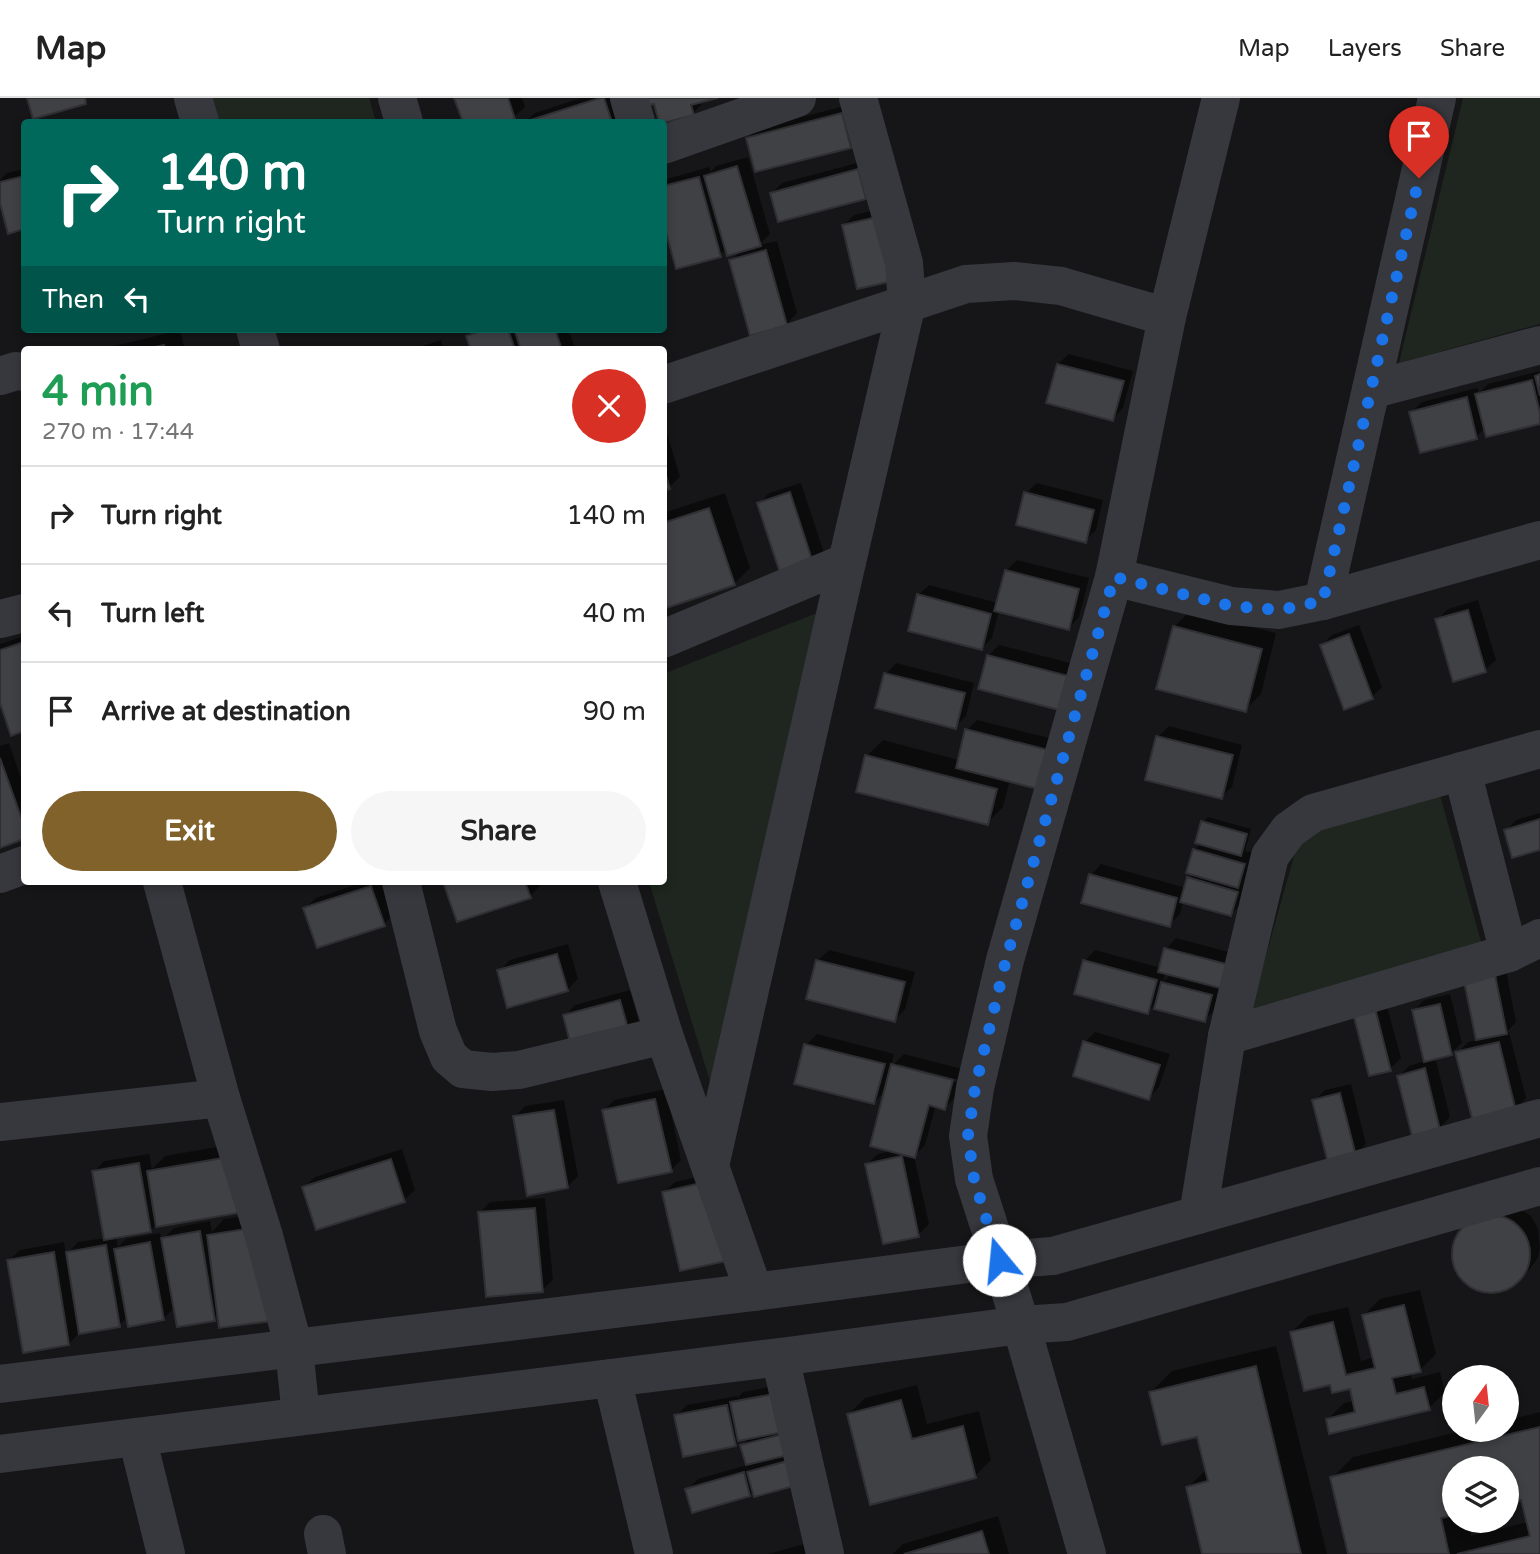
<!DOCTYPE html>
<meta charset="utf-8">
<style>
body{margin:0;font-family:"Varela Round",sans-serif;background:#f6f6f6;color:#222;height:100vh;display:flex;flex-direction:column;font-size:26px;white-space:nowrap}
*{box-sizing:border-box;margin:0}
p{font-size:23px;color:#767676}
.icon{flex:none;width:38px;height:38px;fill:none;stroke:currentColor;stroke-width:2;stroke-linecap:round;stroke-linejoin:round}
.map{position:relative;flex:1;overflow:hidden}
.details{position:absolute;left:21px;top:248px;width:646px;height:539px;display:flex;flex-direction:column;background:#fff;border-radius:7px;box-shadow:0 4px 10px #0003}
.details>*{flex:none}
.guide{position:absolute;left:21px;top:21px;width:646px;height:214px;border-radius:7px;box-shadow:0 4px 10px #0003;background:#00695c;color:#fff;overflow:hidden}
.needle{width:46px;rotate:15deg}
.controls{position:absolute;left:1442px;top:1267px;display:grid;gap:14px}
.controls a{display:grid;place-items:center;width:77px;height:77px;border-radius:50%;background:#fff;box-shadow:0 4px 10px #0003;font-size:35px}
.pin{position:absolute;display:grid;place-items:center;width:60px;height:60px;color:#fff;margin:-72px -30px;border-radius:50% 50% 50% 0;rotate:-45deg;box-shadow:0 0 7px #0007}
.pin .icon{rotate:45deg}
.me{position:absolute;width:77px;margin:-38px;rotate:343deg;stroke-linejoin:round;filter:drop-shadow(0 0 5px #0008)}
.turn{display:flex;align-items:center;gap:24px;height:147px;padding:0 21px;font-size:32px}
.turn .icon{width:91px;height:91px;stroke-width:2.5}
.turn b{display:block;font-size:49px;line-height:60px}
.then{display:flex;align-items:center;height:66px;padding:0 21px;background:#0003;gap:14px;font-size:26px}
.round{display:grid;place-items:center;flex:none;width:74px;height:74px;border-radius:37px;background:#f6f6f6}
.overview{display:flex;align-items:center;justify-content:space-between;height:119px;padding:0 21px}
h1{font-size:42px;font-weight:800;line-height:52px;color:#1e9e55}
.button{display:flex;gap:14px;margin-top:auto;padding:14px 21px}
.button a{flex:1;height:80px;border-radius:42px;background:#80622a;color:#fff;font-size:28px;font-weight:800;line-height:80px;text-align:center}
.button a+a{background:#f6f6f6;color:#222}
ul{padding:0;list-style:none}
li{display:flex;align-items:center;gap:21px;height:98px;padding:0 21px;border-top:2px solid #e0e0e0}
li div{flex:1}
li b{display:block;font-size:26px}
li em{font-style:normal}
header{display:flex;align-items:center;gap:42px;box-sizing:border-box;height:98px;padding:0 35px;background:#fff;border-bottom:2px solid #e0e0e0}
header strong{font-size:33px}
nav{display:flex;gap:38px;margin-inline-start:auto;font-size:24px}
.map>svg:first-child{display:block}
.green{fill:#1e261f}
.shadow{fill:#0007;fill-rule:evenodd}
.building{fill:#404145;stroke:#303034;stroke-width:2}
.lines{fill:none;stroke-linecap:round;stroke-linejoin:round}
.minor{stroke:#37383d;stroke-width:38}
.route{stroke:#1a73e8;stroke-width:12;stroke-dasharray:0 21.6}
</style>
<header>
<strong>Map</strong>
<nav><a>Map</a><a>Layers</a><a>Share</a></nav>
</header>
<div class="map">
<svg width="1540" height="1456" viewBox="0 0 1540 1456">
<rect width="100%" height="100%" fill="#161618"/>
<g class="green">
<polygon points="212,0 369,0 376,24 219,24"/>
<polygon points="1463,0 1540,0 1540,226 1399,265"/>
<polygon points="832,509 727,1039 649,784 663,784 663,576"/>
<polygon points="1440,697 1482,847 1249,917 1300,737"/>
</g>
<g class="shadow">
<polygon points="456,0 522,0 525,9 514,19 500,24 465,24"/>
<polygon points="581,0 618,0 626,24 525,24 535,15"/>
<polygon points="712,0 707,1 693,15 655,4"/>
<polygon points="853,6 861,37 850,48 748,40 758,30"/>
<polygon points="748,59 770,136 759,147 777,143 797,215 787,226 731,163 741,152 727,150 720,157 663,116 663,84 667,81 709,69 711,74 716,68"/>
<polygon points="868,62 875,89 865,99 772,95 782,85"/>
<polygon points="24,71 24,130 9,133 0,99 0,82 7,75"/>
<polygon points="893,108 908,170 843,128 854,117"/>
<polygon points="475,231 568,231 576,252 473,252 468,238"/>
<polygon points="180,232 185,252 98,252"/>
<polygon points="441,242 444,252 411,252"/>
<polygon points="1069,256 1133,273 1123,310 1113,321 1058,266"/>
<polygon points="1540,273 1540,324 1485,330 1476,339 1411,314 1422,304 1477,290 1479,295 1488,286"/>
<polygon points="663,322 680,379 669,389 663,391"/>
<polygon points="801,385 826,461 815,472 759,406 769,395"/>
<polygon points="1037,385 1103,402 1096,432 1085,443 1026,395"/>
<polygon points="725,395 750,470 734,486 663,509 663,415"/>
<polygon points="1017,462 1089,480 1079,519 1069,530 999,512 992,540 982,550 918,497 929,487 998,505 1006,473"/>
<polygon points="1478,502 1496,562 1485,572 1437,522 1448,511"/>
<polygon points="1190,513 1276,535 1261,596 1245,612 1174,529"/>
<polygon points="1359,527 1382,589 1372,599 1322,547 1332,537"/>
<polygon points="24,538 24,631 12,635 0,599 0,546"/>
<polygon points="999,547 1078,567 1069,599 988,558"/>
<polygon points="896,565 974,585 966,618 955,629 886,576"/>
<polygon points="977,622 1058,642 1010,682 1003,709 987,725 867,658 883,642 959,662 967,632"/>
<polygon points="1169,628 1242,647 1232,689 1221,699 1158,639"/>
<polygon points="9,645 24,689 24,739 0,748 0,648"/>
<polygon points="1540,715 1540,750 1506,733 1516,722"/>
<polygon points="1208,719 1251,731 1245,753 1255,755 1248,778 1244,782 1247,783 1241,806 1231,816 1183,803 1180,816 1169,827 1091,777 1101,766 1186,790 1189,780 1194,776 1194,752 1201,745 1197,744 1203,724"/>
<polygon points="364,784 384,784 394,816 384,826 305,810 316,800"/>
<polygon points="445,784 539,784 540,788 530,798"/>
<path d="M 1176,840 L 1244,858 L 1215,912 L 1204,922 L 1157,904 L 1148,914 L 1085,863 L 1095,852 L 1161,870 L 1166,851 ZM 1166,874 L 1171,876 L 1163,884 Z"/>
<polygon points="568,846 578,881 567,892 499,873 510,862"/>
<polygon points="829,852 915,874 905,911 895,922 808,900 818,862"/>
<polygon points="1505,867 1516,924 1505,936 1509,934 1526,1000 1516,1011 1457,955 1468,944 1478,942 1466,884"/>
<polygon points="630,892 640,928 565,918 575,907"/>
<polygon points="1450,896 1462,945 1451,955 1435,959 1450,1019 1439,1030 1399,978 1409,968 1425,963 1414,913 1424,902"/>
<polygon points="1385,901 1401,960 1390,971 1355,916"/>
<polygon points="1095,934 1170,956 1159,989 1149,1000 1085,944"/>
<polygon points="817,936 894,956 891,969 904,956 962,971 960,982 898,966 898,969 959,985 955,999 945,1010 936,1007 925,1047 914,1058 929,1126 918,1137 867,1066 878,1056 894,1052 886,992 874,1005 806,947"/>
<polygon points="1351,986 1366,1046 1356,1056 1314,1003 1325,992"/>
<polygon points="666,991 681,1062 671,1072 604,1013 614,1002"/>
<polygon points="564,1002 578,1078 567,1089 515,1019 525,1008"/>
<polygon points="251,1043 150,1133 116,1138 118,1149 126,1141 160,1135 162,1142 174,1130 210,1123 212,1134 224,1121 275,1114 219,1216 214,1221 175,1209 163,1221 128,1219 119,1227 79,1235 69,1246 9,1162 20,1152 64,1144 66,1157 78,1144 105,1140 94,1074 104,1063 149,1056 152,1071 165,1058"/>
<polygon points="402,1051 415,1092 404,1102 304,1089 315,1079"/>
<polygon points="724,1073 741,1150 664,1094 675,1084"/>
<polygon points="545,1100 553,1182 542,1192 480,1115 490,1104"/>
<polygon points="1518,1109 1531,1118 1538,1131 1540,1150 1538,1160 1529,1172 1518,1183 1505,1192 1490,1194 1476,1191 1463,1182 1455,1170 1453,1155 1456,1141 1464,1128"/>
<polygon points="1420,1192 1436,1256 1420,1272 1410,1274 1412,1281 1440,1274 1445,1294 1429,1310 1328,1321 1344,1305 1354,1303 1351,1288 1331,1285 1292,1234 1308,1218 1348,1209 1361,1263 1374,1259 1364,1217 1380,1201"/>
<polygon points="1276,1248 1327,1456 1204,1456 1188,1389 1207,1371 1199,1337 1151,1294 1172,1273"/>
<polygon points="790,1285 805,1348 750,1396 687,1392 698,1381 747,1367 742,1347 751,1339 741,1341 735,1347 676,1318 687,1307 737,1298 737,1300 743,1294"/>
<polygon points="917,1287 927,1326 979,1313 991,1362 975,1378 849,1316 865,1300"/>
<path d="M 1540,1314 L 1540,1456 L 1350,1456 L 1332,1380 L 1353,1359 L 1466,1332 L 1507,1332 L 1507,1322 ZM 1454,1370 L 1507,1370 L 1507,1403 L 1522,1400 L 1528,1424 L 1471,1438 L 1467,1423 L 1454,1423 Z"/>
<polygon points="998,1418 1009,1456 893,1456 903,1446"/>
<polygon points="819,1442 823,1456 768,1456"/>
</g>
<g class="building">
<polygon points="27,0 85,0 86,6 33,21"/>
<polygon points="454,0 508,0 515,21 505,24 463,24"/>
<polygon points="600,0 604,0 612,24 524,24"/>
<polygon points="638,0 718,0 691,7 694,17 663,25 659,24 654,6 641,9"/>
<polygon points="842,15 851,50 755,74 746,40"/>
<polygon points="737,68 761,148 727,158 704,78"/>
<polygon points="858,71 866,101 778,124 770,95"/>
<polygon points="24,78 24,131 8,136 0,105 0,84"/>
<polygon points="699,79 721,159 676,171 663,123 663,88"/>
<polygon points="882,118 898,182 857,191 842,127"/>
<polygon points="766,152 787,227 750,238 729,162"/>
<polygon points="486,231 508,231 515,252 471,252 466,238"/>
<polygon points="514,231 555,231 562,252 521,252"/>
<polygon points="164,247 165,252 142,252"/>
<polygon points="1057,266 1124,283 1113,323 1046,305"/>
<polygon points="1540,276 1540,298 1535,278"/>
<polygon points="1532,282 1540,315 1540,326 1486,339 1475,296"/>
<polygon points="1467,299 1477,341 1420,355 1409,314"/>
<polygon points="663,367 670,391 663,393"/>
<polygon points="790,394 816,474 783,484 757,405"/>
<polygon points="1024,394 1094,412 1086,445 1016,427"/>
<polygon points="709,410 735,487 663,511 663,425"/>
<polygon points="1005,472 1079,491 1069,532 994,513"/>
<polygon points="917,496 991,516 982,552 908,533"/>
<polygon points="1468,512 1486,574 1453,584 1435,521"/>
<polygon points="1173,528 1262,551 1246,614 1156,591"/>
<polygon points="1349,536 1373,601 1344,612 1320,547"/>
<polygon points="24,544 24,633 11,638 0,605 0,552"/>
<polygon points="987,557 1068,578 1059,612 978,591"/>
<polygon points="884,575 965,595 956,631 875,610"/>
<polygon points="965,631 1048,652 1038,691 956,670"/>
<polygon points="1156,638 1233,657 1222,701 1145,682"/>
<polygon points="865,657 997,691 988,727 856,694"/>
<polygon points="0,660 24,727 24,741 0,750"/>
<polygon points="1540,721 1540,752 1512,760 1504,732"/>
<polygon points="1201,723 1247,736 1241,758 1195,745"/>
<polygon points="1193,751 1245,766 1238,790 1186,775"/>
<polygon points="1089,776 1177,800 1170,829 1081,805"/>
<polygon points="1187,779 1238,794 1231,818 1180,804"/>
<polygon points="443,784 525,784 531,800 457,824"/>
<polygon points="371,788 385,828 317,850 303,810"/>
<polygon points="1164,850 1234,868 1228,892 1158,874"/>
<polygon points="557,856 568,893 507,910 497,872"/>
<polygon points="816,862 905,884 895,924 806,901"/>
<polygon points="1083,862 1157,882 1148,916 1074,896"/>
<polygon points="1495,877 1507,936 1476,942 1464,883"/>
<polygon points="1161,884 1212,897 1205,924 1154,911"/>
<polygon points="620,902 631,941 573,956 563,917"/>
<polygon points="1440,906 1452,957 1424,964 1412,912"/>
<polygon points="1375,910 1391,973 1369,978 1353,915"/>
<polygon points="1083,943 1160,967 1149,1002 1073,978"/>
<polygon points="1499,944 1516,1013 1473,1024 1455,954"/>
<polygon points="804,946 885,966 874,1006 794,986"/>
<polygon points="891,966 953,982 945,1012 929,1007 915,1060 870,1048"/>
<polygon points="1425,970 1440,1032 1412,1038 1397,978"/>
<polygon points="1340,995 1356,1058 1328,1065 1312,1002"/>
<polygon points="655,1001 672,1074 618,1085 602,1012"/>
<polygon points="554,1012 568,1090 527,1098 513,1018"/>
<polygon points="235,1058 244,1114 156,1129 147,1073"/>
<polygon points="902,1058 919,1139 883,1146 865,1066"/>
<polygon points="391,1061 405,1104 316,1132 302,1089"/>
<polygon points="139,1065 151,1134 104,1142 92,1073"/>
<polygon points="714,1082 731,1162 680,1173 662,1094"/>
<polygon points="535,1110 543,1194 486,1199 478,1114"/>
<circle cx="1491" cy="1156" r="39"/>
<polygon points="259,1129 272,1223 219,1230 207,1137"/>
<polygon points="200,1133 215,1223 177,1229 161,1140"/>
<polygon points="150,1144 164,1222 128,1229 114,1151"/>
<polygon points="106,1147 120,1229 79,1236 66,1154"/>
<polygon points="54,1154 69,1247 23,1255 7,1162"/>
<polygon points="1404,1207 1421,1274 1392,1280 1396,1296 1424,1289 1430,1312 1329,1336 1326,1321 1355,1314 1350,1291 1332,1295 1330,1287 1304,1293 1290,1234 1333,1224 1346,1277 1375,1270 1362,1217"/>
<polygon points="1256,1268 1301,1456 1202,1456 1186,1389 1208,1383 1197,1339 1162,1347 1149,1294"/>
<polygon points="780,1295 788,1333 738,1343 730,1304"/>
<polygon points="901,1302 912,1341 963,1328 976,1380 870,1407 847,1316"/>
<polygon points="727,1307 736,1348 683,1359 674,1317"/>
<polygon points="1540,1329 1540,1456 1457,1456 1530,1438 1521,1402 1507,1405 1507,1370 1454,1370 1454,1417 1441,1420 1449,1456 1348,1456 1330,1379"/>
<polygon points="796,1333 801,1354 746,1367 740,1347"/>
<polygon points="798,1360 805,1385 754,1399 747,1374"/>
<polygon points="744,1374 750,1398 692,1415 685,1391"/>
<polygon points="982,1433 989,1456 904,1456"/>
</g>
<g class="lines">
<g class="minor">
<polyline points="193,0 200,24"/>
<polyline points="397,0 404,24"/>
<polyline points="629,0 636,24"/>
<polyline points="663,47 797,0"/>
<polyline points="255,231 261,252"/>
<polyline points="0,278 16,273 24,274"/>
<polyline points="663,287 966,186 1014,183 1061,188 1167,219"/>
<polyline points="1371,292 1540,247"/>
<polyline points="1114,479 1231,508 1279,512 1323,503 1540,442"/>
<polyline points="1323,503 1437,0"/>
<polyline points="0,521 24,515"/>
<polyline points="663,541 847,464"/>
<polyline points="1462,673 1509,855"/>
<polyline points="0,776 24,767"/>
<polyline points="162,784 221,1000 264,1138 294,1250 301,1318"/>
<polyline points="401,784 438,933 449,959 463,971 492,974 519,972 664,937"/>
<polyline points="617,784 664,937 754,1194"/>
<polyline points="1227,938 1509,855 1540,840"/>
<polyline points="0,1024 221,1000"/>
<polyline points="710,1068 847,464 907,205 904,165 858,0"/>
<polyline points="1198,1117 1227,938 1270,758 1289,732 1313,715 1540,651"/>
<polyline points="780,1259 825,1456"/>
<polyline points="612,1280 654,1456"/>
<polyline points="0,1286 754,1194 999,1162 1053,1158 1540,1020"/>
<polyline points="137,1339 166,1456"/>
<polyline points="0,1356 780,1259 1021,1227 1067,1224 1540,1088"/>
<polyline points="323,1436 327,1456"/>
<polyline points="1087,1456 1021,1227 974,1081 968,1038 975,990 1005,862 1114,479 1167,219 1221,0"/>
</g>
</g>
<g class="lines">
<polyline class="route" points="999,1162 974,1081 968,1038 975,990 1006,862 1114,479 1231,508 1279,512 1323,503 1419,80"/>
</g>
</svg>
<div class="controls">
<a><svg class="needle" viewBox="-14 -14 28 28"><path d="M0-13l5 13h-10z" fill="#e53935"/><path d="M0 13l5-13h-10z" fill="#767676"/></svg></a>
<a><svg class="icon" aria-label="layers" viewBox="0 0 24 24"><path d="M12 4l9 5-9 5-9-5zM3 14l9 5 9-5"/></svg></a>
</div>
<div class="pin" style="left:1419px;top:80px;background:#d93025"><svg class="icon" aria-label="arrive" viewBox="0 0 24 24"><path d="M6 21V4h12l-3 4 3 4H6"/></svg></div>
<svg class="me" style="left:999px;top:1162px" viewBox="-20 -20 40 40"><circle r="19" fill="#fff"/><path d="M0-13L10 11 0 6-10 11z" fill="#1a73e8"/></svg>
<div class="guide">
<div class="turn"><svg class="icon" aria-label="right" viewBox="0 0 24 24"><path d="M7 20v-9h11M14 6l5 5-5 5"/></svg><div><b>140 m</b>Turn right</div></div>
<div class="then">Then<svg class="icon" aria-label="left" viewBox="0 0 24 24"><path d="M17 20v-9H6M10 6l-5 5 5 5"/></svg></div>
</div>
<section class="details">
<div class="overview"><div><h1>4 min</h1><p>270 m · 17:44</p></div><a class="round" style="background:#d93025;color:#fff"><svg class="icon" aria-label="close" viewBox="0 0 24 24"><path d="M6 6l12 12M18 6L6 18"/></svg></a></div>
<ul>
<li><svg class="icon" aria-label="right" viewBox="0 0 24 24"><path d="M7 20v-9h11M14 6l5 5-5 5"/></svg><div><b>Turn right</b></div><em>140 m</em></li>
<li><svg class="icon" aria-label="left" viewBox="0 0 24 24"><path d="M17 20v-9H6M10 6l-5 5 5 5"/></svg><div><b>Turn left</b></div><em>40 m</em></li>
<li><svg class="icon" aria-label="arrive" viewBox="0 0 24 24"><path d="M6 21V4h12l-3 4 3 4H6"/></svg><div><b>Arrive at destination</b></div><em>90 m</em></li>
</ul>
<div class="button"><a>Exit</a><a>Share</a></div>
</section>
</div>
